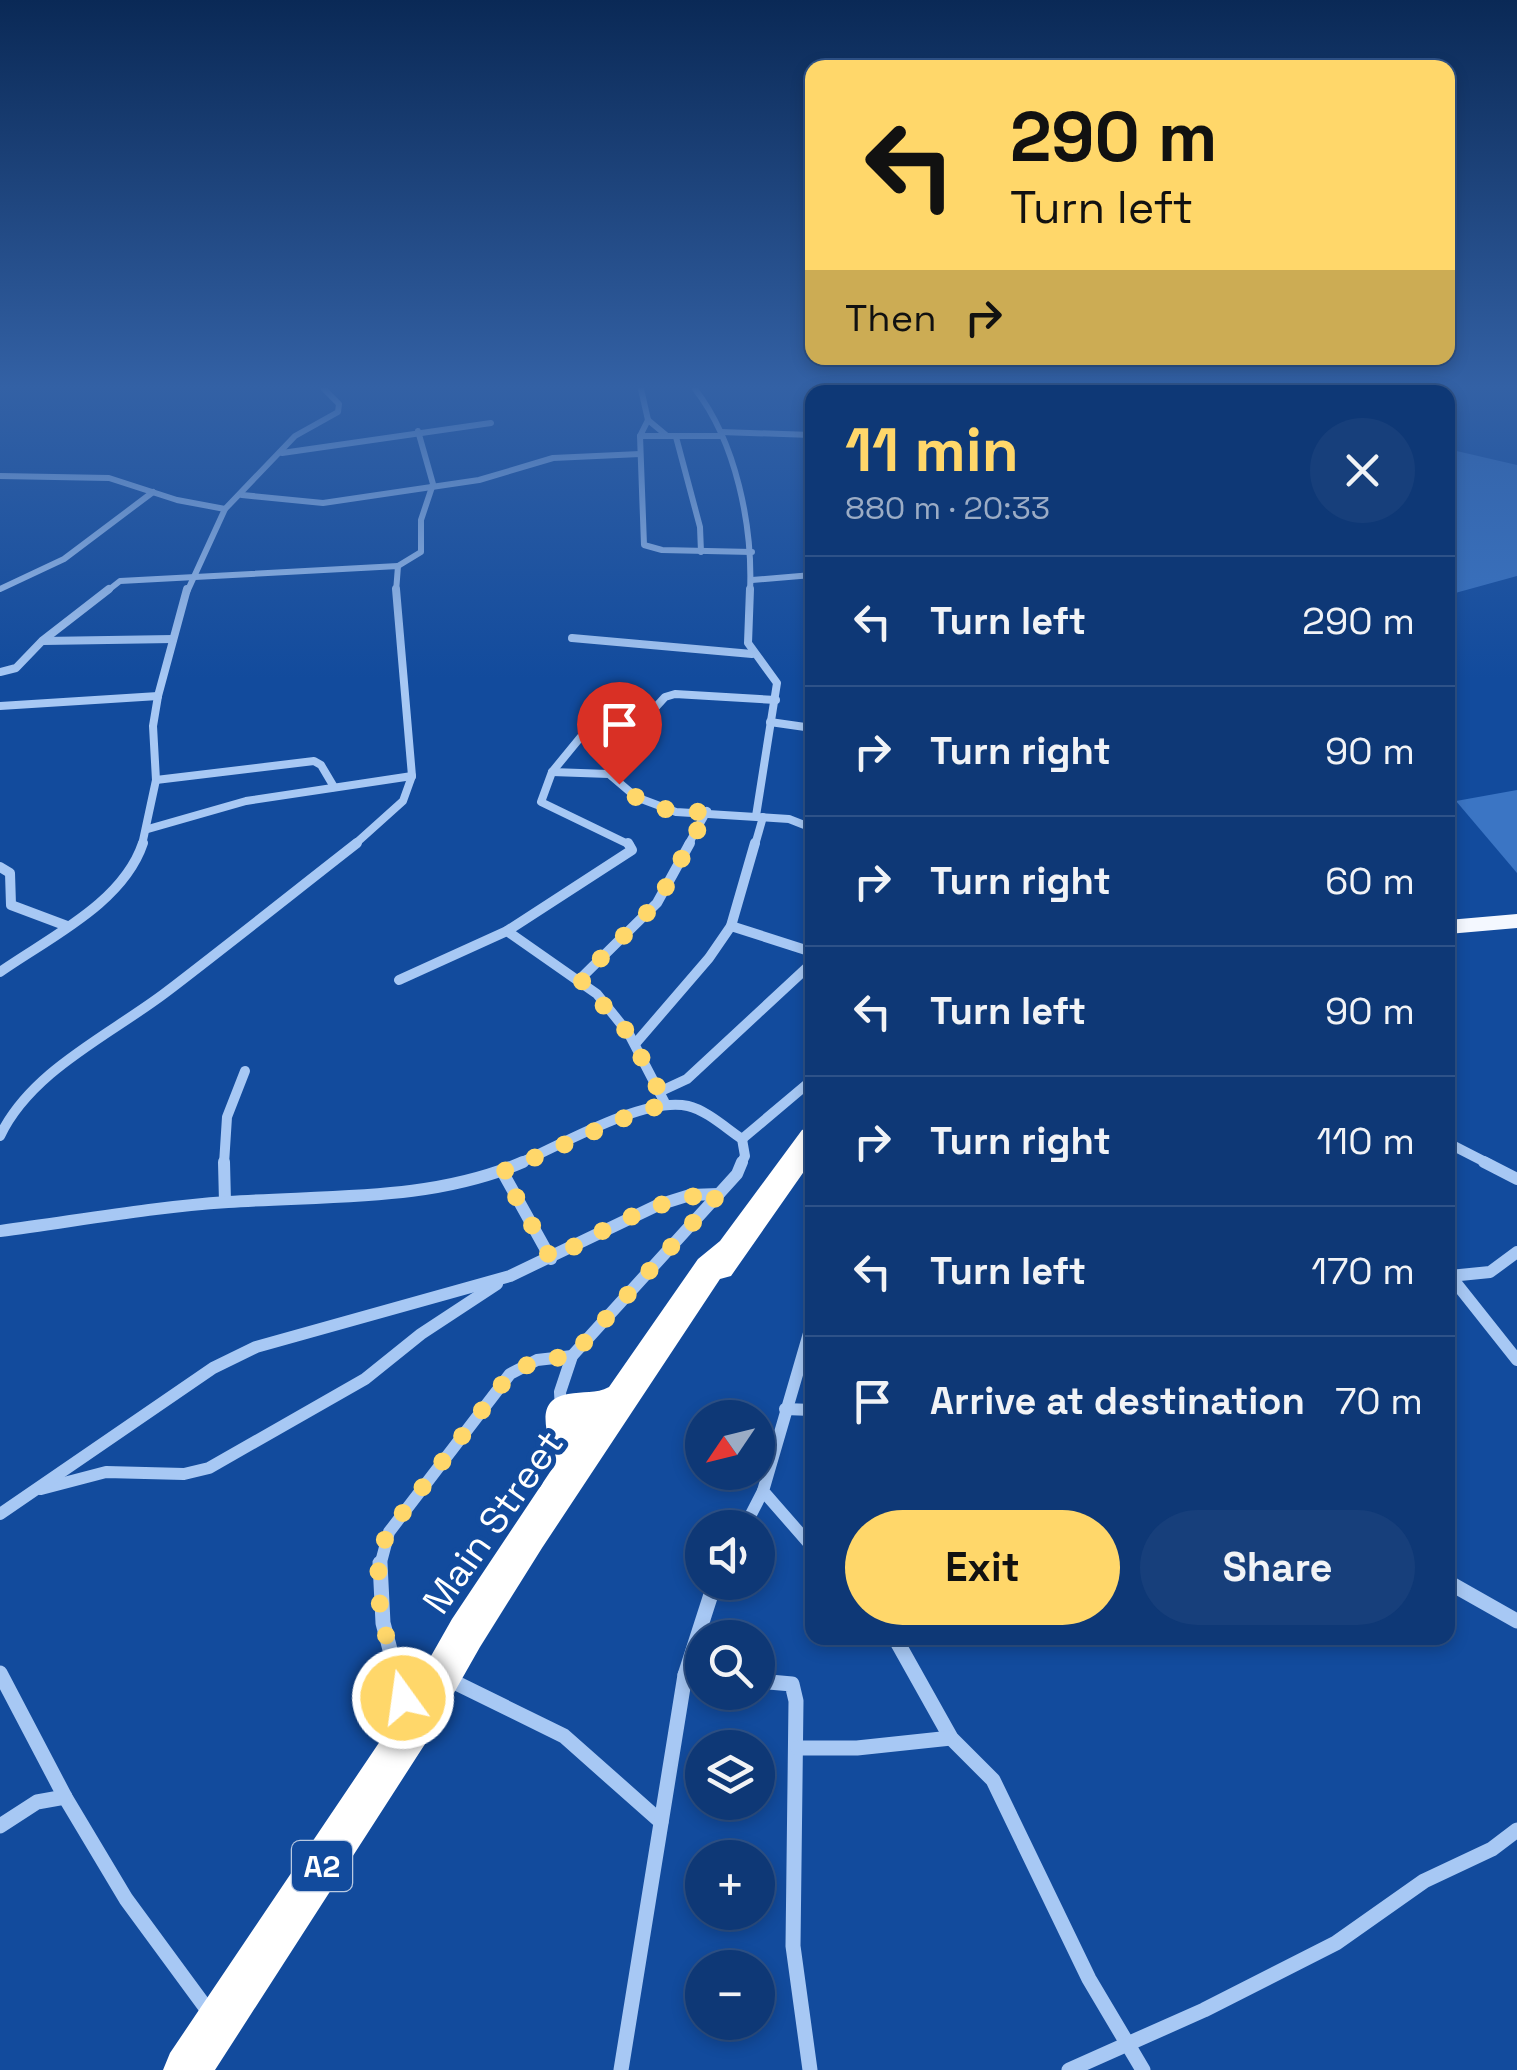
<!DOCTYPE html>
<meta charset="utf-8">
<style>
body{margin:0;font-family:"Space Grotesk",sans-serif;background:#173f7b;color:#f1f3f6;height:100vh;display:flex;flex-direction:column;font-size:38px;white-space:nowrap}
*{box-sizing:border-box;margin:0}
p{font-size:32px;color:#9bacc5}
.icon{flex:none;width:55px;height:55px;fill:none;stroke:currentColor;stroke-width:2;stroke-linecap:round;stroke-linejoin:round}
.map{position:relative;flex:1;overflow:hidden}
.drawer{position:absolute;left:805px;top:385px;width:650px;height:1260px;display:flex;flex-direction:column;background:#0e3876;border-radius:20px;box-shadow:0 5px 15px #0003,0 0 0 2px #2e5288}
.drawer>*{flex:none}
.hud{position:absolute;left:805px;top:60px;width:650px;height:305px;border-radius:20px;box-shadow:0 5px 15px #0003,0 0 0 2px #2e5288;background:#ffd76a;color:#111;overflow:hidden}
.needle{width:65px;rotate:235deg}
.controls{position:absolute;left:685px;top:1400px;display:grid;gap:20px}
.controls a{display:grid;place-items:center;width:90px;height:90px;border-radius:50%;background:#0e3876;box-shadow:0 5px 15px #0003,0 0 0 2px #2e5288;font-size:50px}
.pin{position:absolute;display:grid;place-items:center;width:85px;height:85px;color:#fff;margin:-102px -42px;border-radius:50% 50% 50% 0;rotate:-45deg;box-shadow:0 0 10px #0007}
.pin .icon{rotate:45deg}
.me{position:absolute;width:110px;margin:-55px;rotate:346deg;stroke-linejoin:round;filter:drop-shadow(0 0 8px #0008)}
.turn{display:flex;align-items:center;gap:35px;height:210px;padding:0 40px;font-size:45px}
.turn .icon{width:130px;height:130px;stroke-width:2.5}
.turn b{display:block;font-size:70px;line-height:85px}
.then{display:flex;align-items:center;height:95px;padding:0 40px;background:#0003;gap:20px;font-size:38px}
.round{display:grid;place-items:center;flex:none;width:105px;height:105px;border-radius:52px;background:#173f7b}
.overview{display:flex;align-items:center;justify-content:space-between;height:170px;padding:0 40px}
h1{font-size:60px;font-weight:700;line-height:75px;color:#ffd76a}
.button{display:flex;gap:20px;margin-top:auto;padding:20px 40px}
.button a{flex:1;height:115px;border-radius:60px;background:#ffd76a;color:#111;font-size:40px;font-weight:700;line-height:115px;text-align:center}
.button a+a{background:#173f7b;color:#f1f3f6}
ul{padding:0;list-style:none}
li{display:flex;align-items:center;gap:30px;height:130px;padding:0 40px;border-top:2px solid #2e5288}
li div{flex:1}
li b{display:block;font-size:38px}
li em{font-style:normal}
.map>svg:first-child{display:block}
.building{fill:#3b75c4}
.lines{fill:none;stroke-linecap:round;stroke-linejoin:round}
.street-far4{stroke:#a7c8f4;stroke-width:6}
.street-far3{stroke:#a7c8f4;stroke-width:8}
.street-far2{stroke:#a7c8f4;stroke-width:10}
.street-far1{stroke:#a7c8f4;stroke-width:12}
.street{stroke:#a7c8f4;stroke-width:15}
.primary{fill:#f4f8ff;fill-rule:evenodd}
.highway{fill:#fff;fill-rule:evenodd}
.route{stroke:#ffd76a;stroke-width:18;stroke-dasharray:0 32.4}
.labels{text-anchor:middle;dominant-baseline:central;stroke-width:10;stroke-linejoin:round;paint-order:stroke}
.shield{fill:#124b9d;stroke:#b8c9e2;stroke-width:2.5}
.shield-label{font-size:30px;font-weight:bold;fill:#fff}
.near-street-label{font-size:38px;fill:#fff;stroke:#124b9d}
</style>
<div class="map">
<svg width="1517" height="2070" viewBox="0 0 1517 2070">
<rect width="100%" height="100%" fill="#124b9d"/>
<g class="building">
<polygon points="1448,449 1517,465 1517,576 1448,595"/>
<polygon points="1517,790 1517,873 1456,801"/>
</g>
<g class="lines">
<g class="street-far4">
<polyline points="641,389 648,420 666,435"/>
<path d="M 695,389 C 736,442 753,526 750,592"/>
<polyline points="1301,389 1311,392"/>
<polyline points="648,420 640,436 644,545 662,550 752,552"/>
<polyline points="721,432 812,435"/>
<polyline points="640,436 722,436"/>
<polyline points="676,437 700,527 701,552"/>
<polyline points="282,453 491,423"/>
<polyline points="812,454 812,478"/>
<polyline points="0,476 109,478 177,500 225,509"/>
<polyline points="242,495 323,503 479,480 553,458 640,454"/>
<polyline points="398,566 421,552 421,520 433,484 418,431"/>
<polyline points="752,580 812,575"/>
<polyline points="0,589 64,559 153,492"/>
<polyline points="106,592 120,581 398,566 396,592"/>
<polyline points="187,592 225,509 295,436 338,412 339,404 324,389"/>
</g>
<g class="street-far3">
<polyline points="750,589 748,643 777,683 756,816"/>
<polyline points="572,638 752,654"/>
<polyline points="43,641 173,639"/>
<polyline points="0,672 16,668 42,641 109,589"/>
<polyline points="0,706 158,696"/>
<polyline points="770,722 812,728"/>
<polyline points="552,772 609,774 636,797 676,812 789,819 812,828"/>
<polyline points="156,780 314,761 321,765 334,787"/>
<polyline points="148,829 246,801 412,776"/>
<polyline points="142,845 156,780 153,726 158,696 187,589"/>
<polyline points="354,845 403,801 412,776 396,589"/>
<polyline points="630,845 541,802 552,772 593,722 644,720 665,697 675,694 776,700"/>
<polyline points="688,845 707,811"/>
<polyline points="755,845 763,817"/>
</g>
<g class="street-far2">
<polyline points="0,867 10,873 11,905 67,926"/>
<polyline points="731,926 812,952"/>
<polyline points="507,931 597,994 629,1034 666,1105"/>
<path d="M 0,972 C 50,937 123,903 143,843"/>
<polyline points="580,979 657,903 690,843"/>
<polyline points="399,980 507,931 632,850 628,843"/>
<polyline points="635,1044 709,958 731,926 755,843"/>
<polyline points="659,1092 687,1079 812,963"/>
<path d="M 0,1136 C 31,1071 108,1036 165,993 C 229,944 293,893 357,843"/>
<polyline points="742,1139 812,1080"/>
<polyline points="1448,1143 1489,1164"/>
<polyline points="224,1164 227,1117 245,1071"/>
<path d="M 518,1164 C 559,1146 644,1096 688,1106 C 706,1110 727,1129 742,1139 L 745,1156 L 741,1164"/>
</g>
<g class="street-far1">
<polyline points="224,1162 225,1202"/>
<polyline points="1484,1162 1517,1179"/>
<polyline points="502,1171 551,1259"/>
<path d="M 0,1231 C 76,1221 152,1207 228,1202 C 327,1195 431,1202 523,1162"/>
<polyline points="1448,1273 1517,1360"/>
<polyline points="1450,1276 1490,1272 1517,1252"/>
<polyline points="812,1323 763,1491 812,1547"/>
<polyline points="785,1409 812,1410"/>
<polyline points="561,1410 560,1392 572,1356 737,1174 742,1162"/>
<polyline points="41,1489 106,1472 184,1474 209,1468 365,1379 421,1334 497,1284"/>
<polyline points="0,1514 213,1368 256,1347 510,1276 658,1205 690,1195 719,1194"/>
<polyline points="744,1528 763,1491"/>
<polyline points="380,1566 389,1532 510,1374 537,1360 572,1356"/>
</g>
<g class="street">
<polyline points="380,1563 383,1623 407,1714"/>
<polyline points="1448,1582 1517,1621"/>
<polyline points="895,1638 951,1738 993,1780 1089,1979 1143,2070"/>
<polyline points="0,1673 65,1797 126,1899 209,2012"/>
<polyline points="685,1675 702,1676"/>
<polyline points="448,1679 564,1736 661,1822"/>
<polyline points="758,1681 792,1684 796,1701 793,1946 810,2070"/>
<polyline points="798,1748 857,1748 951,1738"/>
<polyline points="0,1826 37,1802 65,1797"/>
<polyline points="621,2070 685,1675 715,1582"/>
<polyline points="1069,2070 1204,2010 1336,1943 1424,1881 1492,1849 1517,1830"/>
</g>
<polygon class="primary" points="1517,914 1517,928 1448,934 1448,920"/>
<g class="highway">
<polygon points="1398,389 1413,389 1412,392 1398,392"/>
<path d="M 812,1126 L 812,1160 L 731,1276 L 720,1279 L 542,1548 L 480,1647 L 425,1744 L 215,2070 L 163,2070 L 170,2053 L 397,1716 L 452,1619 L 552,1469 C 554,1441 528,1401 568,1394 C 583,1391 596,1394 609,1387 L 698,1259 L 720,1241 L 802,1130 Z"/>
</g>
</g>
<linearGradient id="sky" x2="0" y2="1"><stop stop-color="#0a2956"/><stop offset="0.57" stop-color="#3361a5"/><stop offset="1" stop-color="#3361a5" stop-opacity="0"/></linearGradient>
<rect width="1517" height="679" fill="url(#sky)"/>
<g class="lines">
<path class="route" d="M 403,1698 C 390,1645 364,1585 388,1532 L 510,1374 L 537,1360 L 572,1356 L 719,1194 C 658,1195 604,1231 551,1259 L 502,1172 L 638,1112 L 666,1104 L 629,1034 L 580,979 L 657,903 L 708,811 C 675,815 643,807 619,784"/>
</g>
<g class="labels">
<rect class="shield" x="292" y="1841" width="60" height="50" rx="8"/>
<g class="shield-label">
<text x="322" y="1866">A2</text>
</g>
<g class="near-street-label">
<text transform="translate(493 1522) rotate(-55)">Main Street</text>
</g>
</g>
</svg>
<div class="controls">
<a><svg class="needle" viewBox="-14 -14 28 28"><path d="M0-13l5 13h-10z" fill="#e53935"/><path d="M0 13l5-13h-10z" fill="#9bacc5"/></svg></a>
<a><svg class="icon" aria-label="sound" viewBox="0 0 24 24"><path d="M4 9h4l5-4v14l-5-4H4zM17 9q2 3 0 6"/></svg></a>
<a><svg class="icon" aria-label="search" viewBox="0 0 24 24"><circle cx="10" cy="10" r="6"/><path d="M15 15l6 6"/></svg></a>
<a><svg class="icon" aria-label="layers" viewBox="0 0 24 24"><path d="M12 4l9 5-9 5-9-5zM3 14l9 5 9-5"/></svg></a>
<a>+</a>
<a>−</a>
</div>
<div class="pin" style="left:619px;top:784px;background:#d93025"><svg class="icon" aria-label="arrive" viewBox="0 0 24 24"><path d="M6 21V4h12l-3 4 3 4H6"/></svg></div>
<svg class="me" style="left:403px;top:1698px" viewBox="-20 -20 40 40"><circle r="17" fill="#ffd76a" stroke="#fff" stroke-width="3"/><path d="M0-11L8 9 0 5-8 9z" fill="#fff"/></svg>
<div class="hud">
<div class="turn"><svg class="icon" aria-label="left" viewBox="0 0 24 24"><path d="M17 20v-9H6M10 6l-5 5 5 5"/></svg><div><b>290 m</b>Turn left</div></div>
<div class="then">Then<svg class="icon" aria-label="right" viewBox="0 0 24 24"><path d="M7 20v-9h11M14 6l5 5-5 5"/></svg></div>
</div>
<section class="drawer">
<div class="overview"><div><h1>11 min</h1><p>880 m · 20:33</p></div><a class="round"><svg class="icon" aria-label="close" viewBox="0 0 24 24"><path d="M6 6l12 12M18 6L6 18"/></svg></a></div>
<ul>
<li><svg class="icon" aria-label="left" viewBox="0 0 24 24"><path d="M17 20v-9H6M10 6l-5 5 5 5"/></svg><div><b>Turn left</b></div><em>290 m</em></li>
<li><svg class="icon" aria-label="right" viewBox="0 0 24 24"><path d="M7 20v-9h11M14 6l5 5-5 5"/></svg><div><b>Turn right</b></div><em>90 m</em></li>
<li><svg class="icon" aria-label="right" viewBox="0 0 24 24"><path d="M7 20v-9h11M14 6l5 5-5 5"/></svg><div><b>Turn right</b></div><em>60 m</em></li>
<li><svg class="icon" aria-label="left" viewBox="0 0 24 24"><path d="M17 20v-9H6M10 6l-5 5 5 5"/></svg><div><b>Turn left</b></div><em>90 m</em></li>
<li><svg class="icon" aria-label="right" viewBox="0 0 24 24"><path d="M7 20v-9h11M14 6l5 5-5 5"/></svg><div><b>Turn right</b></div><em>110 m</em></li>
<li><svg class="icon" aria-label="left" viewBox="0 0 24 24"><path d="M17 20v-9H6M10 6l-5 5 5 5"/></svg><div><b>Turn left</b></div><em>170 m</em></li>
<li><svg class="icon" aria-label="arrive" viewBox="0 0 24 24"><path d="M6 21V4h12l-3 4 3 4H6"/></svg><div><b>Arrive at destination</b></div><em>70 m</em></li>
</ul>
<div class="button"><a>Exit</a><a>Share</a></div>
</section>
</div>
